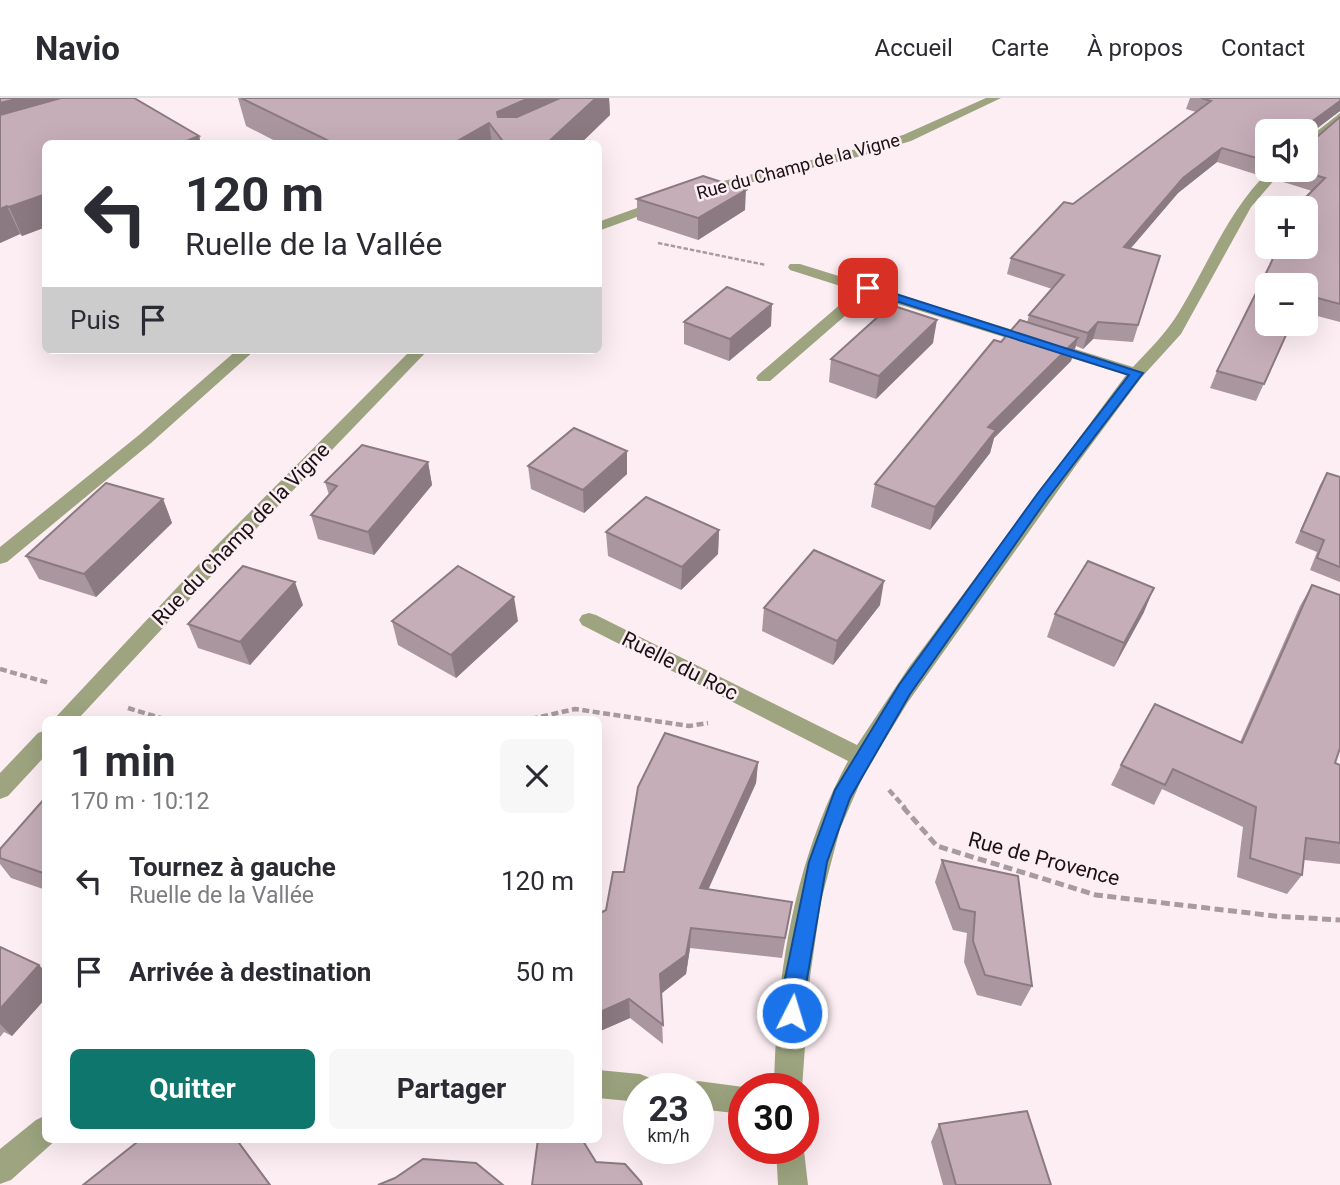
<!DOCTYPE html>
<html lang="fr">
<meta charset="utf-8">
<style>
body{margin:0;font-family:Roboto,sans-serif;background:#f7f7f7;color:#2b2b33;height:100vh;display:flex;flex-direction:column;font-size:26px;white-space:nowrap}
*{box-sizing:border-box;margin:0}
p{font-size:23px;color:#7c7c81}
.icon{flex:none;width:38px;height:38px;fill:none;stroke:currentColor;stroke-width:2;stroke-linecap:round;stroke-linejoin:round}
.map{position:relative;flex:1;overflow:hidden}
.side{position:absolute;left:42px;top:618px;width:560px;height:427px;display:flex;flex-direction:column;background:#fff;border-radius:10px;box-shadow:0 7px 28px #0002}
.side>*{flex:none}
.banner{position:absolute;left:42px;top:42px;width:560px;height:214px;border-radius:10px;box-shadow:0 7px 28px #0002;background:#fff;color:#2b2b33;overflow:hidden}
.controls{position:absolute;left:1255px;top:21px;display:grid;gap:14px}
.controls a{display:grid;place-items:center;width:63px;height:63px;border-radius:10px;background:#fff;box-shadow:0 7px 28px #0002;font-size:35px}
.speed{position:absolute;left:623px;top:975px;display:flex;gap:14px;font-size:35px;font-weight:700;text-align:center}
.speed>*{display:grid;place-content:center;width:91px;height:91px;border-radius:50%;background:#fff;box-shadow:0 7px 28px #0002;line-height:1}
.speed small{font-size:18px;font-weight:400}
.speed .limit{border:10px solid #d22;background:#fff;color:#111}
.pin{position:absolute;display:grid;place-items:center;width:60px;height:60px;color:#fff;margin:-30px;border-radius:14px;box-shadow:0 4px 10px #0006}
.me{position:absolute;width:77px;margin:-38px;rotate:5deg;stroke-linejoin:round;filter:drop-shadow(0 0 5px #0008)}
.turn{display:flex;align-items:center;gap:24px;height:147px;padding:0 28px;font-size:32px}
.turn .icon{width:91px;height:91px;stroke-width:2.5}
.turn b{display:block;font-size:49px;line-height:60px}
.then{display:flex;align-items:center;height:66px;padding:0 28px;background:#0003;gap:14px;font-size:26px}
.round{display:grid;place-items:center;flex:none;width:74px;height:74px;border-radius:10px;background:#f7f7f7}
.overview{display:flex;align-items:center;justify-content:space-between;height:119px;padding:0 28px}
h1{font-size:42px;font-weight:700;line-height:52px}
.cta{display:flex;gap:14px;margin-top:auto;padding:14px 28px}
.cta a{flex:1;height:80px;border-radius:10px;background:#0f766e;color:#fff;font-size:28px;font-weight:700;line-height:80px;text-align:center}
.cta a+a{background:#f7f7f7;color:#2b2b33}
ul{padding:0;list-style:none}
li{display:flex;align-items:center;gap:21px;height:91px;padding:0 28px}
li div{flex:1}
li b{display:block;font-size:26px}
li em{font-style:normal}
header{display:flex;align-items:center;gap:42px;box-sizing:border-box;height:98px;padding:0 35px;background:#fff;border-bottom:2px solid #e1e1e2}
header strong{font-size:33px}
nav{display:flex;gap:38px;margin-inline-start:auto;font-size:24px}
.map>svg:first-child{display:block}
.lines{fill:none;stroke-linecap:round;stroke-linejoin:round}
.path-far2{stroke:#a89ba0;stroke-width:2.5;stroke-dasharray:4.5 2;stroke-linecap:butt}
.path-far1{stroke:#a89ba0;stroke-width:4.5;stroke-dasharray:7 3.5;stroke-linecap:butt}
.path{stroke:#a89ba0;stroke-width:5;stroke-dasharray:9 4.5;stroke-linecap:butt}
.minor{fill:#9da47f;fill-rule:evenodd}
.wall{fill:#aa969e}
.shaded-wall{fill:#8b7a81}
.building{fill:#c6aeb8;stroke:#8b7a81;stroke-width:2}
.route{fill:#1a73e8;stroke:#114b97;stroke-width:2}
.labels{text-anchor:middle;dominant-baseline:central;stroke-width:5;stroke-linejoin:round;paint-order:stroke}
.far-street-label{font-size:18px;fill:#1b1216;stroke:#fdeef4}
.street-label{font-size:21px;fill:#1b1216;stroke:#fdeef4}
</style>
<header>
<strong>Navio</strong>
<nav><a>Accueil</a><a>Carte</a><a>À propos</a><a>Contact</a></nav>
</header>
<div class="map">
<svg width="1340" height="1087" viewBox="0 0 1340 1087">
<rect width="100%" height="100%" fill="#fdeef4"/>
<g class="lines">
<polyline class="path-far2" points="658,145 766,167"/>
<g class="path-far1">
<polyline points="0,571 49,585"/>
<polyline points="128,610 164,621"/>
<polyline points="531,621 575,611 689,628 708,625"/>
<polyline points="889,692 905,710"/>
</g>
<polyline class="path" points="903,709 937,748 1096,797 1275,818 1340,822"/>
<g class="minor">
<polygon points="986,0 1001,0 911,43 857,59 699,97 692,93 694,90 849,53 903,37"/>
<polygon points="1340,15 1340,25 1310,51 1306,52 1306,42"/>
<path d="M 1270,72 L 1283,72 L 1251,109 L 1181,236 L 1141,280 L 1077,366 L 908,604 L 864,676 L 840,731 L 821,803 L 810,879 L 802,990 L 774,990 C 776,878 794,762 848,663 L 582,527 L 579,522 L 582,517 L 589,515 L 596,517 L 857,647 L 909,569 L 1126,277 L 869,197 L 770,283 L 758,283 L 756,280 L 758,277 L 856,193 L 790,172 L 788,169 L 790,166 L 800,166 L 1133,269 C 1150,251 1166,235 1179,214 C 1209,165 1228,112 1270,72 Z"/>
<polygon points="662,101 669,105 667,108 598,133 598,124"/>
<polygon points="237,252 255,252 151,345 7,464 0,466 0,449 139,337"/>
<polygon points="411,252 428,252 228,460 78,621 54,621 214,450"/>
<polygon points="46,632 46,657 8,698 0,701 0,675 38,635"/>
<polygon points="598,972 640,976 650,980 654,990 639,990 639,1004 598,1000"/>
<polygon points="698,983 751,990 744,990 744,1016 698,1011 698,990 686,990 688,987"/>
<polygon points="46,1017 46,1041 56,1042 11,1082 0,1086 0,1051 36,1022"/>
<polygon points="803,1044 808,1087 778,1087 776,1050 803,1050"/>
</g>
</g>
<g class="wall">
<polygon points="0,0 199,38 201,46 46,46 46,129 22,138 20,136 0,145"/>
<polygon points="238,0 609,0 610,17 580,46 281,46 246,28"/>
<polygon points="1190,0 1340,0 1340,13 1310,35 1310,39 1318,38 1340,19 1340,224 1306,215 1306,187 1291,226 1256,303 1210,290 1217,273 1312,93 1277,82 1282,72 1306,72 1267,33 1267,72 1261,78 1217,64 1178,95 1131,150 1160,158 1133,244 1093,241 1083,251 1076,248 1071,263 994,340 990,355 930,432 871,409 875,386 1001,244 1027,225 1029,217 1052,191 1007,176 1011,160 1073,106 1196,14 1186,11"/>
<polygon points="637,101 745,112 698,142 637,122"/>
<polygon points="684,224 771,228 729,263 684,246"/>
<polygon points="933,245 876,301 829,284 831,261"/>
<polygon points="627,353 627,376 584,415 531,391 528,368"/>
<polygon points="428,364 432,387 374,457 318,441 311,417 329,397 325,384"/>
<polygon points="1327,375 1340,379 1340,484 1310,472 1317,454 1295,445 1320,387"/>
<polygon points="163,401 172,425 96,499 39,481 26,458"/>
<polygon points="719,432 718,456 681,492 608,458 606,434"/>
<polygon points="1312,487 1335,665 1340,667 1340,766 1304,762 1302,777 1287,796 1237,779 1243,729 1162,691 1154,707 1111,687 1121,667 1240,644 1300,508"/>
<polygon points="303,507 250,567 198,550 188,526"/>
<polygon points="880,507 833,567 762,533 764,510"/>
<polygon points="1144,514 1114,569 1047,539 1055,516"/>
<polygon points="392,523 518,523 456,580 398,547"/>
<polygon points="758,664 756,685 708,791 792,804 782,860 690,850 686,876 661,895 663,946 630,920 598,934 598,816 606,812 624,774"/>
<polygon points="46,699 46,792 11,780 0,766 0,751"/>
<polygon points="942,762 1032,888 1021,908 977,897 964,864 967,835 953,832 935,784"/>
<polygon points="0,849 46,874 46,900 12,938 4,934 0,939"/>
<polygon points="939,1026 1051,1087 943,1087 931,1044"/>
</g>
<g class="shaded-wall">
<polygon points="20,0 105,0 0,35 0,5"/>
<polygon points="529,0 581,0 502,43 497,14"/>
<polygon points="596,0 609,0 610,17 580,46 546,46"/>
<polygon points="1340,3 1340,13 1306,39 1310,25"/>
<polygon points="489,25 492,46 452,46"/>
<polygon points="199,38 201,46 179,46"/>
<polygon points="1222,50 1217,64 1178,95 1119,164 1124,149 1183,80"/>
<polygon points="1267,63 1267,72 1261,78"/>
<polygon points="746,92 745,112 698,142 698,120"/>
<polygon points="46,96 46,129 22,138 9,109"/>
<polygon points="7,108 20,136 0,145 0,111"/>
<polygon points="772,206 771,228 729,263 730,241"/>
<polygon points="937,222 933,245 876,301 879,278"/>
<polygon points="1098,224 1093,241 1083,251 1088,235"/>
<polygon points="1078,240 1071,263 994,340 990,355 930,432 935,409 988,329"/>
<polygon points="627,353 627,376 584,415 583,392"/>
<polygon points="428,364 432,387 374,457 368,434"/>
<polygon points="163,401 172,425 96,499 84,476"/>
<polygon points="719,432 718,456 681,492 682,469"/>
<polygon points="884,483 880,507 833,567 837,543"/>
<polygon points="295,484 303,507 250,567 240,544"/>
<polygon points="1154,490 1144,514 1114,569 1124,545"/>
<polygon points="514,499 518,523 456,580 451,557"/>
<polygon points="758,664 756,685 700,810 700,790"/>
<polygon points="691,830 690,850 686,876 661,896 660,876"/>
<polygon points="39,867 46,874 46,900 12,938 0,926 0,911"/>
<polygon points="629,901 630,920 598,934 598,915"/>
<polygon points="236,1041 237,1041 271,1087 270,1087"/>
</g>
<g class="building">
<polygon points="0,0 20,0 0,5"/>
<polygon points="61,0 134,0 199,38 179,46 46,46 46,96 9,109 7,108 0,111 0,17"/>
<polygon points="241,0 529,0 497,14 498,19 517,19 560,0 596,0 546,46 505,46 489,25 452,46 335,46"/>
<polygon points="1201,0 1340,0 1340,3 1310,25 1310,39 1318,38 1340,19 1340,206 1306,197 1306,187 1267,187 1267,226 1291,226 1264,286 1217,273 1270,167 1278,149 1306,149 1306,110 1295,110 1325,80 1298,72 1306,72 1306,33 1267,33 1267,63 1222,50 1183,80 1124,149 1160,158 1138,227 1098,224 1088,235 1029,217 1064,177 1011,160 1064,104 1073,106 1211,3"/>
<polygon points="703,78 746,92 698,120 637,101"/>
<polygon points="727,189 772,206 730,241 684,224"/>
<polygon points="891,207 937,222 879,278 831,261"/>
<polygon points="1020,222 1078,240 988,329 996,332 935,409 875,386 994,242 1001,244"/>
<polygon points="574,330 627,353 583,392 528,368"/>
<polygon points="362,347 428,364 368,434 311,417 337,388 325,384"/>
<polygon points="1327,375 1340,379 1340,469 1317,460 1324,442 1301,433"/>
<polygon points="106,385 163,401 84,476 26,458"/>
<polygon points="646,399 719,432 682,469 606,434"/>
<polygon points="814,452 884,483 837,543 764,510"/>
<polygon points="1088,463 1154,490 1124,545 1055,516"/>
<polygon points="243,468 295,484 240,544 188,526"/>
<polygon points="458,468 514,499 451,557 392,523"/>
<polygon points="1312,487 1340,497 1340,650 1335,665 1340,667 1340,745 1306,740 1302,777 1250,760 1256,709 1173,671 1165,687 1121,667 1155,606 1242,645"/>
<polygon points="665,635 758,664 700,790 792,804 785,840 691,830 686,857 660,876 663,927 629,901 598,915 598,816 606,812 613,774 624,774 638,689"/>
<polygon points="46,699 46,776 0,760 0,751"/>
<polygon points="942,762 1018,778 1032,888 985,877 973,843 975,814 960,811"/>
<polygon points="0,849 39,867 0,911"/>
<polygon points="1027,1013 1051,1087 956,1087 939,1026"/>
<polygon points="141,1041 236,1041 270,1087 83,1087"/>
<polygon points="538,1041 583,1043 596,1064 625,1066 641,1084 642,1087 532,1087"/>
<polygon points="423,1061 476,1065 503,1087 378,1087 395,1080"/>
</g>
<polygon class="route" points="868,187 1143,275 1047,401 910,596 850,700 827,764 800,922 792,925 785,922 782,915 783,890 809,764 835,692 899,587 1038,395 1129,277 864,193 862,190"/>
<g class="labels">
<g class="far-street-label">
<text transform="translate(798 68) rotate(-15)">Rue du Champ de la Vigne</text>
</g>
<g class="street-label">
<text transform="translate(241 436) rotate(-46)">Rue du Champ de la Vigne</text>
<text transform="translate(680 568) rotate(27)">Ruelle du Roc</text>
<text transform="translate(1044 761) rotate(15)">Rue de Provence</text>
</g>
</g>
</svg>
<div class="controls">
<a><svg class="icon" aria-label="sound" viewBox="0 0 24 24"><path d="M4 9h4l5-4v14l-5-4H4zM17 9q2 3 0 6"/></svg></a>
<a>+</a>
<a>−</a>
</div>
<div class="speed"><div>23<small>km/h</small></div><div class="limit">30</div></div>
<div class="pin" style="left:868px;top:190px;background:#d93025"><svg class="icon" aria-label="arrive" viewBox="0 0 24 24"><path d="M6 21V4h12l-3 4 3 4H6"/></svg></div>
<svg class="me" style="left:792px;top:915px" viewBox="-20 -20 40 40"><circle r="17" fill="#1a73e8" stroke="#fff" stroke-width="3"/><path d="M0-11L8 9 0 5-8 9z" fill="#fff"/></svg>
<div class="banner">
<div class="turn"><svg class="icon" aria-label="left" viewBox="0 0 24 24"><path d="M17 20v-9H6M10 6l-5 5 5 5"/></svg><div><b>120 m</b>Ruelle de la Vallée</div></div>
<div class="then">Puis<svg class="icon" aria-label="arrive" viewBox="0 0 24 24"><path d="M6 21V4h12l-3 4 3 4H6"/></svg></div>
</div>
<section class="side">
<div class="overview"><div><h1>1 min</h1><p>170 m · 10:12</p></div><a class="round"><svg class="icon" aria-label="close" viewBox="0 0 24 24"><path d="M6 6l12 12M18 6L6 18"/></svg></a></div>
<ul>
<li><svg class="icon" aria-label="left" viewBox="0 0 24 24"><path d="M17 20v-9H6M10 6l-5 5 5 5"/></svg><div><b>Tournez à gauche</b><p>Ruelle de la Vallée</p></div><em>120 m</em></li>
<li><svg class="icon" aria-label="arrive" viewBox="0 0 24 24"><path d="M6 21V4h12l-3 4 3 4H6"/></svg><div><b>Arrivée à destination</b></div><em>50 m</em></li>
</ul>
<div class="cta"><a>Quitter</a><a>Partager</a></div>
</section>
</div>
